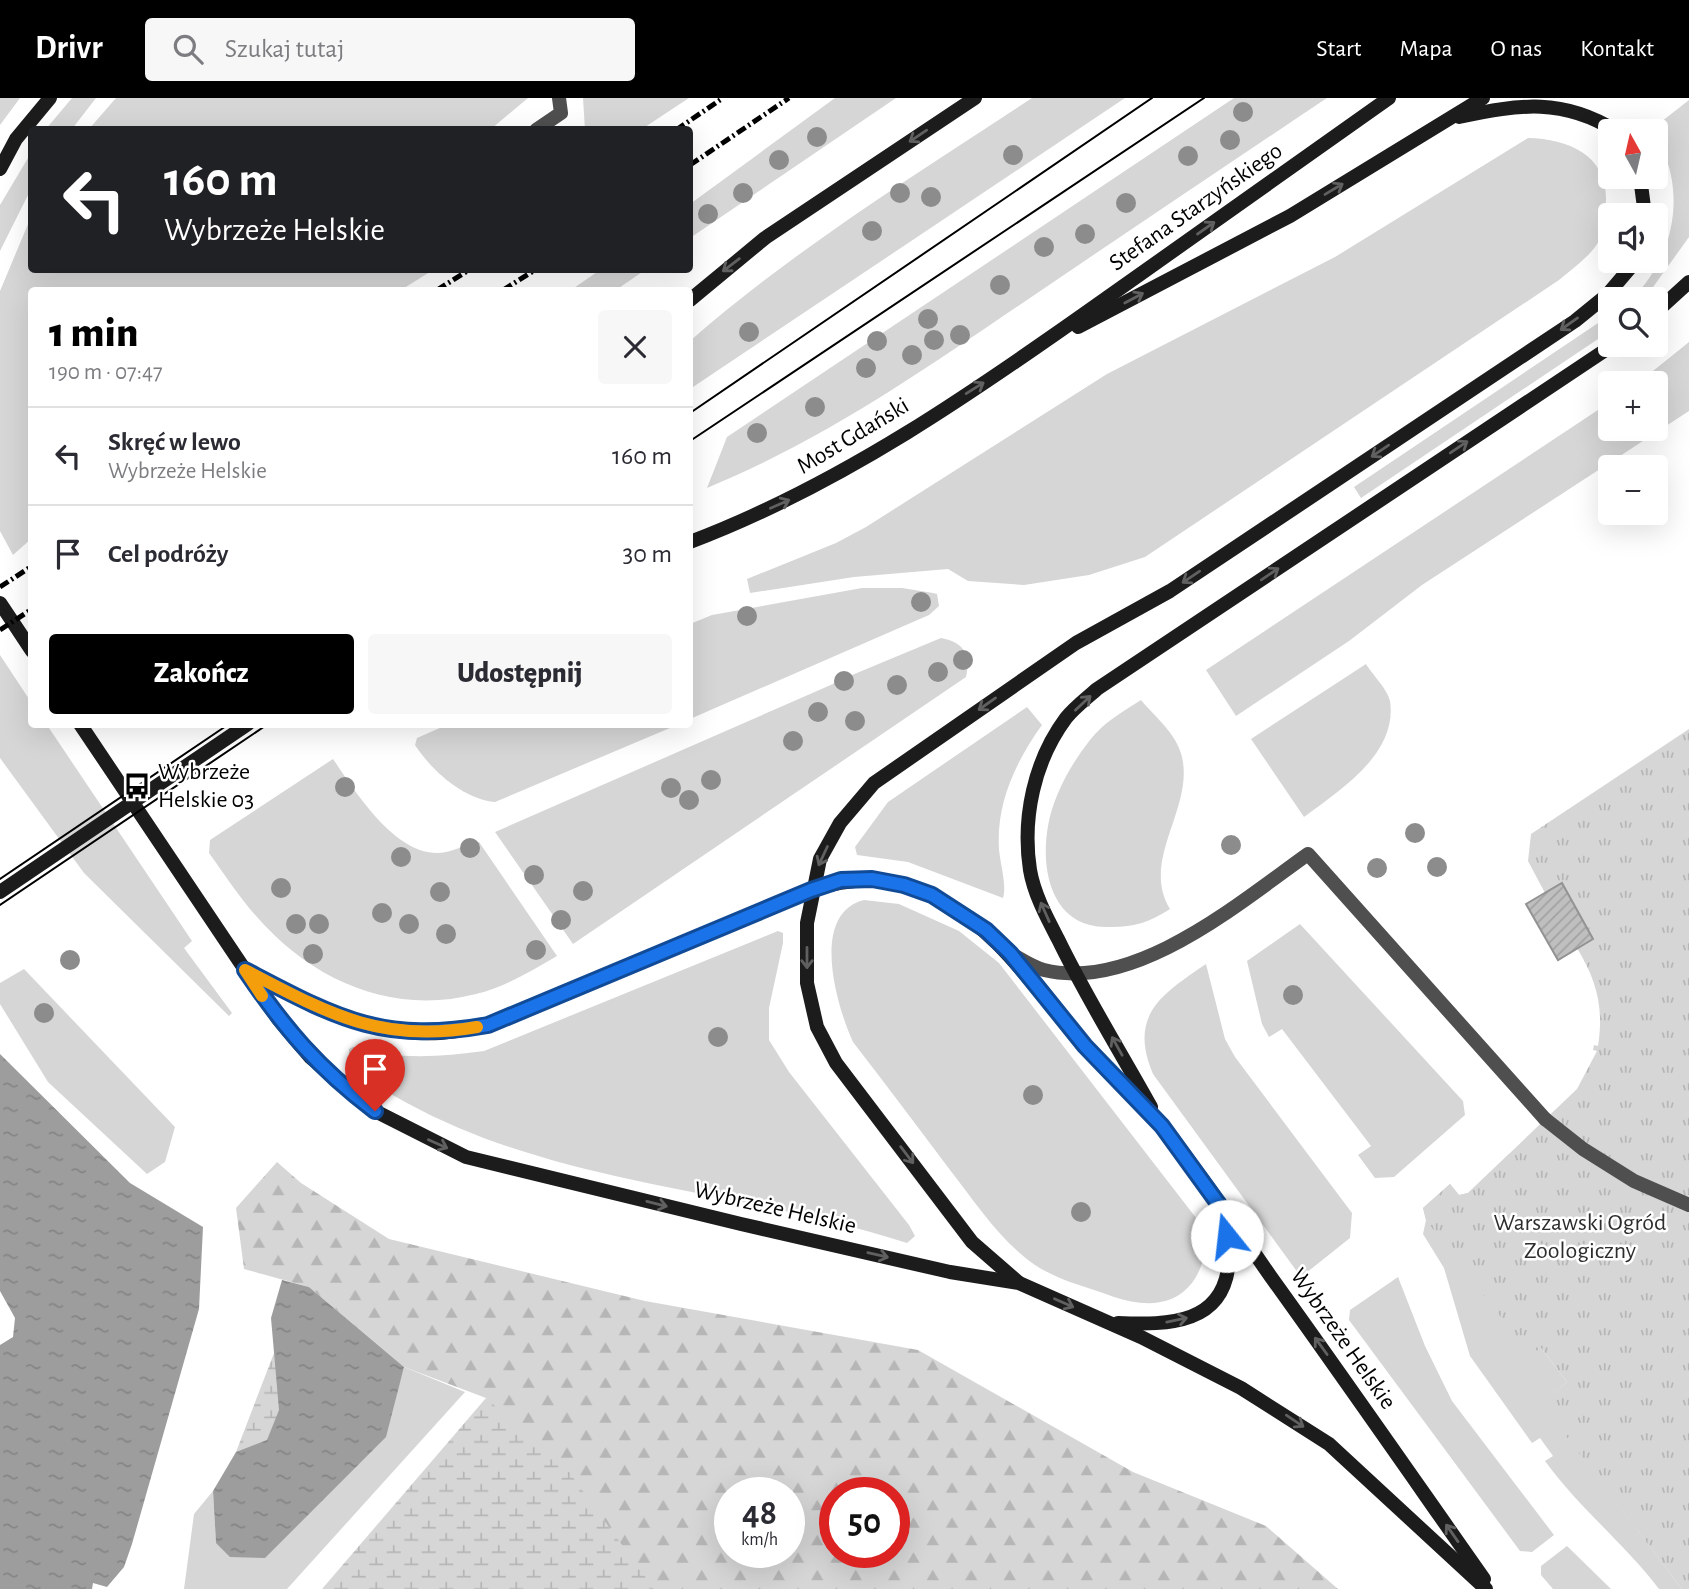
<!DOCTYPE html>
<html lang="pl">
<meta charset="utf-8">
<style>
body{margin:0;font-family:"Alegreya Sans",sans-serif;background:#f7f7f7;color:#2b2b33;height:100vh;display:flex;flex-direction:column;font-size:26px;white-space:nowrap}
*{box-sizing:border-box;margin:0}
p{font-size:23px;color:#7c7c81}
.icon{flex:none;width:38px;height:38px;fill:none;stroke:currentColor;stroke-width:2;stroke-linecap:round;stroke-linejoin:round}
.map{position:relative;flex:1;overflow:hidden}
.side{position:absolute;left:28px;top:189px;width:665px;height:441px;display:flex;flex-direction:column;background:#fff;border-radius:7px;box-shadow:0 7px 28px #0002}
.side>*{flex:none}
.hud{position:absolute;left:28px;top:28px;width:665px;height:147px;border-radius:7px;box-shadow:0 7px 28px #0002;background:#202124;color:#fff;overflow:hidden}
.needle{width:46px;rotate:352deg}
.tools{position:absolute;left:1598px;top:21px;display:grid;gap:14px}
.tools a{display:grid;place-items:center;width:70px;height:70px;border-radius:7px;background:#fff;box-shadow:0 7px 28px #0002;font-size:35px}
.speed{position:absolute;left:714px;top:1379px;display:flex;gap:14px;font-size:35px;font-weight:700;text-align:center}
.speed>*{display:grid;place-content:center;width:91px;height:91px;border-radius:50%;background:#fff;box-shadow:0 7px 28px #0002;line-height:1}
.speed small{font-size:18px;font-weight:400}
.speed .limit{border:10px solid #d22;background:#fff;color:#111}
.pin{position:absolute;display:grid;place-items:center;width:60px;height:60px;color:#fff;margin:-72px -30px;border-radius:50% 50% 50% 0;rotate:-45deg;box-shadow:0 0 7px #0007}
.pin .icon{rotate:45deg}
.me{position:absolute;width:77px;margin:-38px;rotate:344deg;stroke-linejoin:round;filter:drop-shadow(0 0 5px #0008)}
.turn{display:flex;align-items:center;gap:24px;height:147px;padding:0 21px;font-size:32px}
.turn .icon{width:91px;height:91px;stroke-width:2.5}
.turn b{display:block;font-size:49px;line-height:60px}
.round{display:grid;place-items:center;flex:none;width:74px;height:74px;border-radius:7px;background:#f7f7f7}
.overview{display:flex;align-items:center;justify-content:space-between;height:119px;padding:0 21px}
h1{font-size:42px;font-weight:800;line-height:52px;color:#000}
.action{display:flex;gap:14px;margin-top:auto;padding:14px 21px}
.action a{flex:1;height:80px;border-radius:7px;background:#000;color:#fff;font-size:28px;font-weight:800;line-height:80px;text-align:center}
.action a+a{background:#f7f7f7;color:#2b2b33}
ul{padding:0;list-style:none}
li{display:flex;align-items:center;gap:21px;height:98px;padding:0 21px;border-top:2px solid #e1e1e2}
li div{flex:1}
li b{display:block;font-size:26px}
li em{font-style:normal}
header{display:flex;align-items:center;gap:42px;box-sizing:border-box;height:98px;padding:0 35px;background:#000;color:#fff}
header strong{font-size:33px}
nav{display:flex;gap:38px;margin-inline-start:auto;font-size:24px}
.search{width:490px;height:63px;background:#f7f7f7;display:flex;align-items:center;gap:18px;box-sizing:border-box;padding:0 24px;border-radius:7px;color:#7c7c81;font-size:26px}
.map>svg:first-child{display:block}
.grass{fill:#d6d6d6}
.forest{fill:url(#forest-firs);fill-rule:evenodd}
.wetland{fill:url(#wetland-marsh)}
.park{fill:url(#park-tufts)}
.water{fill:url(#water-ripples)}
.building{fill:url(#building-hatch);stroke:#939393;stroke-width:2}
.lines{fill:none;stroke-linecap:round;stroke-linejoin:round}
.service{stroke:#4f4f4f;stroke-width:14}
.minor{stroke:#4f4f4f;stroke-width:14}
.secondary{stroke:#1c1c1c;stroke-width:14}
.tram{stroke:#000;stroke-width:2}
.rail{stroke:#000;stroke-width:5;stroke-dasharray:10 3.5 2 3.5;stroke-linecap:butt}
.secondary-bridge{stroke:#1c1c1c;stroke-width:14}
.tree{fill:#8c8c8c}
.oneway{stroke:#606060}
.route-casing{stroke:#114b97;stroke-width:18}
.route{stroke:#1a73e8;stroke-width:12}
.slow{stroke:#f59e0b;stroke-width:12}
.labels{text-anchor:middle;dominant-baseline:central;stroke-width:5;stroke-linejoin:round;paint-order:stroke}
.street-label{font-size:24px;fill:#000;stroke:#fff}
.poi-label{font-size:24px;fill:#000;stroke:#fff;text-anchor:start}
.park-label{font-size:24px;fill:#2d2d2d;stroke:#fff}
</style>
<header>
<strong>Drivr</strong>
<div class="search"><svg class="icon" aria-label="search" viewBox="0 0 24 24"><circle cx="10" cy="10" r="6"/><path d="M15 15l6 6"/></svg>Szukaj tutaj</div>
<nav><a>Start</a><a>Mapa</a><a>O nas</a><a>Kontakt</a></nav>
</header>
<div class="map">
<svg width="1689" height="1491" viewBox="0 0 1689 1491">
<defs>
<pattern id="forest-firs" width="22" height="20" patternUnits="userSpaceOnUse" patternTransform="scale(1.75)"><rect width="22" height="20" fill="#d6d6d6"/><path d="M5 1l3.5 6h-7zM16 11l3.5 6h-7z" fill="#b6b6b6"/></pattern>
<pattern id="wetland-marsh" width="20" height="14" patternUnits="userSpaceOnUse" patternTransform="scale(1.75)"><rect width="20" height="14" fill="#d6d6d6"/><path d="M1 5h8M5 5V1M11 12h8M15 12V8" fill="none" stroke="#b6b6b6"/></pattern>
<pattern id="park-tufts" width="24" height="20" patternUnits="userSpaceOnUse" patternTransform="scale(1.75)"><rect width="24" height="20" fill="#d6d6d6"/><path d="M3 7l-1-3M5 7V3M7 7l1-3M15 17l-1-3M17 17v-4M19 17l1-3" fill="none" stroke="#b6b6b6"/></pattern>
<pattern id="water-ripples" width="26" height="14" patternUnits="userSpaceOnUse" patternTransform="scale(1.75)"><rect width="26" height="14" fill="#9d9d9d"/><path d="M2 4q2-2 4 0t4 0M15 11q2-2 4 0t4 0" fill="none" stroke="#858585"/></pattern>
<pattern id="building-hatch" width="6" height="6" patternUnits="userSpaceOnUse" patternTransform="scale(1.75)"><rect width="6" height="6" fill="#bfbfbf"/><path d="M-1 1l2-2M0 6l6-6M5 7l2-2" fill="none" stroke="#a2a2a2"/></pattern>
</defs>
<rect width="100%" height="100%" fill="#fff"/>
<g class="grass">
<polygon points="0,0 20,0 0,27"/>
<polygon points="72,0 96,0 72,31 46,31"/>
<polygon points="116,0 528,0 491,31 89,31"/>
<polygon points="583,0 689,0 642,31 585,32"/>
<polygon points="835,0 896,0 690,140 690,106"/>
<path d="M 1032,0 L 1125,0 L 690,291 L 690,243 C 795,151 915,77 1032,0 Z"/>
<path d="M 1234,0 L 1327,0 C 1227,67 1127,134 1027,202 C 924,272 822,343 707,390 L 727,339 Z"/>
<path d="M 1689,2 L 1689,139 L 1648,196 L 1643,201 L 1631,201 C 1669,166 1684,109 1666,60 C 1663,50 1658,36 1652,31 Z"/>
<path d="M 1528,40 C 1572,41 1613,60 1605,113 C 1604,121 1604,132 1601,139 C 1593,157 1573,170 1559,182 L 1145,459 L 1089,477 L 1024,487 L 968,483 L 948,471 L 854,479 L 750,495 L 747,481 L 836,445 L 866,429 L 1107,276 L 1335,159 Z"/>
<polygon points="31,55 31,91 0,153 0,107"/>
<polygon points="31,119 32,172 433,172 401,192 32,192 31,441 13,457 0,433 0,193"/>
<polygon points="600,172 645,172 616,192 571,192"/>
<polygon points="1610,217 1610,232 1604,237 1361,400 1354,389"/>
<polygon points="1689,244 1689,313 1422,487 1349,543 1236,618 1206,572 1610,304 1610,331 1656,331 1656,285 1638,285"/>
<polygon points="862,490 902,490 933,495 937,496 939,508 929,517 690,621 690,526 712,517"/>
<path d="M 941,540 C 964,544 971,557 966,579 L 573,846 L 495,734 L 833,586 L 838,579 L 852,577 Z"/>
<polygon points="0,557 31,604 32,626 47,627 192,843 184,850 232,915 229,918 84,775 0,660"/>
<path d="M 1366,566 C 1372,576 1388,592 1390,603 C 1398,656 1340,692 1304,719 L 1251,641 Z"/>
<path d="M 1141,602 C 1155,619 1177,636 1182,659 C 1194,711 1140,762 1170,811 C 1148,825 1132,830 1105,829 C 1052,828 1040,773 1048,728 C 1053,698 1071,666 1090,642 C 1103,625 1122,614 1141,602 Z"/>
<path d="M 1027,609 L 1042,627 C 1016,663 996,705 999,751 C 1000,765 1007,787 1003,800 L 908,764 L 857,757 L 855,749 L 888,704 Z"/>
<path d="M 449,626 L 677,626 L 677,627 L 495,704 C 463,701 432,673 415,647 L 417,640 Z"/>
<path d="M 333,661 C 355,693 394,756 438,755 C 452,755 465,746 479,744 L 557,858 C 531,873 505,889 476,896 C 392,918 312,882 257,819 C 239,799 225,777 209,755 L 210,742 Z"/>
<path d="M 864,802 L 899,806 L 959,833 L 999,865 L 1200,1125 C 1209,1145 1205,1167 1192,1185 C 1172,1210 1142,1208 1114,1199 C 1088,1189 1059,1183 1035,1167 C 1000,1143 976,1105 950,1072 C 918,1029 886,987 853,944 C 837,909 809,816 864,802 Z"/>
<polygon points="1300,826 1463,1003 1465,1017 1394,1079 1375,1080 1358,1057 1371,1048 1282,931 1269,939 1262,926 1247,863"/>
<path d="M 778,833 L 783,835 L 783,845 L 769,910 L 769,942 L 789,974 L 909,1127 L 915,1138 L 907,1145 C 742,1091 561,1089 407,1005 C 386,993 362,981 349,960 L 349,951 L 353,949 C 397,962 439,959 484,953 Z"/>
<path d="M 1206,866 L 1225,941 L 1235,959 L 1352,1115 L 1350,1140 L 1301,1179 L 1153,976 C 1128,917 1162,896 1206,866 Z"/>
<polygon points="24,871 175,1029 165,1064 147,1076 48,984 0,906 0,885"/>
<path d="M 1509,1056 L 1514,1172 L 1529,1256 L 1541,1250 L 1567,1284 L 1542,1305 L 1682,1491 L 1659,1491 C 1624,1445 1579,1410 1545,1363 L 1553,1358 L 1540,1340 L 1532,1345 L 1470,1258 L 1444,1170 L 1423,1136 L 1426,1122 L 1423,1110 L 1450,1086 L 1459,1097 L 1468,1095 Z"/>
<polygon points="1398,1179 1425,1248 1452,1303 1554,1437 1532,1454 1520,1453 1349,1222 1350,1212"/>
<polygon points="404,1269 465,1294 287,1491 184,1491 194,1416 213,1393 216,1445 397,1293"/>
<polygon points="1567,1448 1611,1491 1553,1491 1541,1477 1541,1468"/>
</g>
<path class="forest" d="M 277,1064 L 301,1085 L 389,1141 L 645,1203 L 918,1252 L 1133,1374 L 1266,1428 L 1338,1491 L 654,1491 L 486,1300 L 404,1269 L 309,1189 L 244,1171 L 236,1110 ZM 730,1395 L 789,1395 L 789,1454 L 730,1454 ZM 835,1395 L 894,1395 L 894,1454 L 835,1454 Z"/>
<g class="wetland">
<polygon points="274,1255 297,1298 301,1374 236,1354"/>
<polygon points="486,1300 569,1374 654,1491 322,1491"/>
</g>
<path class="park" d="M 1689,631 L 1689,1491 L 1682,1491 L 1541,1305 L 1567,1284 L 1541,1250 L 1530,1257 L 1426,1122 L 1423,1110 L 1450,1086 L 1459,1097 L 1468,1095 L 1577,991 L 1597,953 L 1593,952 L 1594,947 L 1598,948 C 1604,910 1597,883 1577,850 L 1558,862 L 1526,806 L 1545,795 L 1528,763 L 1531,736 Z"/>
<g class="water">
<polygon points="0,956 130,1085 203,1129 199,1211 132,1446 124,1469 107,1489 93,1485 92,1491 0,1491 0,1247 13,1239 15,1220 0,1193"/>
<polygon points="282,1182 309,1189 404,1269 386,1339 265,1460 230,1459 216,1445 213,1393 236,1354 267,1342 279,1312 271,1220"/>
</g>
<polygon class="building" points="1562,785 1593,841 1558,862 1526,806"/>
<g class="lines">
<g class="service">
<polyline points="536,32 561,15 559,0"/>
<path d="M 1010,855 C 1021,861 1032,869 1044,872 C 1135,894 1239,805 1308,756 L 1545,1021"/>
</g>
<polyline class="minor" points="1545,1021 1583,1051 1634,1083 1689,1107"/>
<g class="secondary">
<path d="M 1459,19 C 1520,6 1563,0 1616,33"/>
<polyline points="0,71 16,41 50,0"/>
<polyline points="1640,79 1645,117"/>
<polyline points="690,202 765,140 975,0"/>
<polyline points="1656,214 1689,184"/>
<polyline points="1078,229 1290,118 1483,0"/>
<path d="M 690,444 C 841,387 977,292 1108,199 C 1202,133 1295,66 1389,0"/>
<polyline points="0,505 32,553"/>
<polyline points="80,626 278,921 310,959 375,1013 466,1059 741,1126 950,1174 1019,1185 1141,1239 1241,1290 1329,1346 1486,1491"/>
<path d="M 246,873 C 307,905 369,939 440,935 C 456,934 472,930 488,927 L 811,792 C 852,779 895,778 934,798 C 1001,833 1037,895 1086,949 C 1111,976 1140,1001 1163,1029 C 1202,1077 1236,1129 1271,1179 C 1343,1279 1413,1380 1484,1481"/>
<path d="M 1151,1009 C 1120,953 1086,899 1058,841 C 1047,820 1034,796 1030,772 C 1022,720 1034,663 1066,620 C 1075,609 1087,600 1097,591 L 1613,247"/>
<polyline points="1018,1184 972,1144 836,965 817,929 807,885 807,825 820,761 840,725 874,685 1076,545 1170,493 1575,223 1607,197 1636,163"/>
<path d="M 1118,1225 C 1168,1227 1226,1227 1229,1161 C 1230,1147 1227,1131 1225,1117"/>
</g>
<g class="tram">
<polyline points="690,315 1152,0"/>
<polyline points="690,343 1204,0"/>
<polyline points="0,781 229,626"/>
<polyline points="0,807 268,626"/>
</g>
<g class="rail">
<polyline points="676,32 723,0"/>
<polyline points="690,67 789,0"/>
<polyline points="437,192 469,172"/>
<polyline points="503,192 535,172"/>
<polyline points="0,489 32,468"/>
<polyline points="0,532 32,511"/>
</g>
<polyline class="secondary-bridge" points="0,794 248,626"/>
</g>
<g class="tree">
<circle cx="1243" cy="14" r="10"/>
<circle cx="817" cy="39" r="10"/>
<circle cx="1230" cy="42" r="10"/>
<circle cx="1013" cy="57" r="10"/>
<circle cx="1188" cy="58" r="10"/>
<circle cx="779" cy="62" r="10"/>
<circle cx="743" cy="95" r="10"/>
<circle cx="900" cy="95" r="10"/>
<circle cx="931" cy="99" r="10"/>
<circle cx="1126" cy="105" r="10"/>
<circle cx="708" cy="116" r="10"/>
<circle cx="872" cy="133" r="10"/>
<circle cx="1085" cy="136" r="10"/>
<circle cx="1044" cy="149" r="10"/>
<circle cx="1000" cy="187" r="10"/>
<circle cx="928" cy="221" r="10"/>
<circle cx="749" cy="234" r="10"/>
<circle cx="960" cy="237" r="10"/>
<circle cx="934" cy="242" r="10"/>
<circle cx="877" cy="243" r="10"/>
<circle cx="912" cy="257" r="10"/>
<circle cx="866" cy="270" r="10"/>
<circle cx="815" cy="309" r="10"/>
<circle cx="757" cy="335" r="10"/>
<circle cx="921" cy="504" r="10"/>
<circle cx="747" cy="518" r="10"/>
<circle cx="963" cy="562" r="10"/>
<circle cx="938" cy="574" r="10"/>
<circle cx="844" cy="583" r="10"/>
<circle cx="897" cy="587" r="10"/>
<circle cx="818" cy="614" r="10"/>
<circle cx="855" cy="623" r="10"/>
<circle cx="793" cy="643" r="10"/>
<circle cx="711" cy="682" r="10"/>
<circle cx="345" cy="689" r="10"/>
<circle cx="671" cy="690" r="10"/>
<circle cx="689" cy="702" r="10"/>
<circle cx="1415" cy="735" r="10"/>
<circle cx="1231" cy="747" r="10"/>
<circle cx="470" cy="750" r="10"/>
<circle cx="401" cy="759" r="10"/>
<circle cx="1437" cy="769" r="10"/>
<circle cx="1377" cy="770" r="10"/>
<circle cx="534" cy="777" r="10"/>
<circle cx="281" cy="790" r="10"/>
<circle cx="583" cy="793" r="10"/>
<circle cx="440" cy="794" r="10"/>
<circle cx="382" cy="815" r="10"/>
<circle cx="561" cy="822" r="10"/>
<circle cx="296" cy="826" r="10"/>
<circle cx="319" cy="826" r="10"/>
<circle cx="409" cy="826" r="10"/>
<circle cx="446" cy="836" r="10"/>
<circle cx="536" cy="852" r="10"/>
<circle cx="313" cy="856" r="10"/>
<circle cx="70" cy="862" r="10"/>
<circle cx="1293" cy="897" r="10"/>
<circle cx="44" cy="915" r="10"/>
<circle cx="718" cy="939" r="10"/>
<circle cx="1033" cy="997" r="10"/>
<circle cx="1081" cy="1114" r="10"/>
</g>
<defs><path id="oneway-shaft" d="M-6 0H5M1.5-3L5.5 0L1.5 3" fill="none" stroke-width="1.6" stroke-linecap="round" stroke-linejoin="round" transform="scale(1.75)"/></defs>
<g class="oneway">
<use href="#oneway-shaft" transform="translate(918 38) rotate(146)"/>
<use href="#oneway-shaft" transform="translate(1334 91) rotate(-31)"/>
<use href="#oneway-shaft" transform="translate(1206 130) rotate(-35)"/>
<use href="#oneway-shaft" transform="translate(731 167) rotate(143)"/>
<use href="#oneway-shaft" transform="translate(1134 200) rotate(-28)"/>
<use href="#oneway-shaft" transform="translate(1569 226) rotate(145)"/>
<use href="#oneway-shaft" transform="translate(975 290) rotate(-32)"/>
<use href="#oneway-shaft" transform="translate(1459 349) rotate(-34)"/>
<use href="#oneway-shaft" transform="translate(1380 353) rotate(146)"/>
<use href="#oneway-shaft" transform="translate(780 406) rotate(-24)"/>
<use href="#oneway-shaft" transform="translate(1270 476) rotate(-34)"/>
<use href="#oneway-shaft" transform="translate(1191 479) rotate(146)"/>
<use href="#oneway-shaft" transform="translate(1083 605) rotate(-43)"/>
<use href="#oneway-shaft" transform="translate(987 606) rotate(145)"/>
<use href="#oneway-shaft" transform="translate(823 758) rotate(115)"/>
<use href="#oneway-shaft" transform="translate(1045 814) rotate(-114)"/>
<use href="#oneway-shaft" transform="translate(807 860) rotate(90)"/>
<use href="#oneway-shaft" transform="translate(1117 948) rotate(-119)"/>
<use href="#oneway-shaft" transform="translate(438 1046) rotate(24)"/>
<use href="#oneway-shaft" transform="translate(907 1057) rotate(53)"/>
<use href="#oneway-shaft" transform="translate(657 1106) rotate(14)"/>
<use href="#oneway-shaft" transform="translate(878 1157) rotate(13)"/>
<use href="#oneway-shaft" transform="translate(1064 1205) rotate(24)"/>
<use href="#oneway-shaft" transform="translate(1177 1222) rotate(-12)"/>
<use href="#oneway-shaft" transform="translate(1321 1248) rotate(-126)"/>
<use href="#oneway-shaft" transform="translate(1295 1323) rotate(34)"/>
<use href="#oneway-shaft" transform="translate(1452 1435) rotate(-125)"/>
</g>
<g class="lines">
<g class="route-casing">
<path id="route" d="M 375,1013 C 318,970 285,931 245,872 C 337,920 381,946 488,927 L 811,792 L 841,782 L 872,781 L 904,787 L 932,797 L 986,832 L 1010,855 L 1085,948 L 1162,1028 L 1225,1115 L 1227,1138"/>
</g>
<use href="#route" class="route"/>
<path class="slow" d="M 262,898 L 245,872 C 327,915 381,946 477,929"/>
</g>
<defs>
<g id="bus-bare" transform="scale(2.1)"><path d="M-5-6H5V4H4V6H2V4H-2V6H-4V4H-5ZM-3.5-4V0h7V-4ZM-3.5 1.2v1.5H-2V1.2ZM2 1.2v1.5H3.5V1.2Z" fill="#000" stroke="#fff" stroke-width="2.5" paint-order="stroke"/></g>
</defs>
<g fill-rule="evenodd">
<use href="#bus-bare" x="137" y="688"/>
</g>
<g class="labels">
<g class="street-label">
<text transform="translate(1196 109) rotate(-35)">Stefana Starzyńskiego</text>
<text transform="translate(853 338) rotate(-31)">Most Gdański</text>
<text transform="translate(775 1110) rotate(13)">Wybrzeże Helskie</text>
<text transform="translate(1343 1241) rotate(55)">Wybrzeże Helskie</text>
</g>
<g class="poi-label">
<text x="158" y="674">Wybrzeże<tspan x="158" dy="28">Helskie 03</tspan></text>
</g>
<g class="park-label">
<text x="1580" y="1125">Warszawski Ogród<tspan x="1580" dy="28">Zoologiczny</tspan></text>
</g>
</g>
</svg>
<div class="tools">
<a><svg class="needle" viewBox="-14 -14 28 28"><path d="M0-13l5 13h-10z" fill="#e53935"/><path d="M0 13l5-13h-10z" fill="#7c7c81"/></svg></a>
<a><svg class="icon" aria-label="sound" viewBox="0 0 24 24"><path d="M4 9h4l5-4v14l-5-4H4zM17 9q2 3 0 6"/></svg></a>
<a><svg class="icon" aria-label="search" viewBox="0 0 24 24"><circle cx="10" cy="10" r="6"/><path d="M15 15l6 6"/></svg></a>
<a>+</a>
<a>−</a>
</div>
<div class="speed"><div>48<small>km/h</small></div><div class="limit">50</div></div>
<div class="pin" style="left:375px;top:1013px;background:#d93025"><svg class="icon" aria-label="arrive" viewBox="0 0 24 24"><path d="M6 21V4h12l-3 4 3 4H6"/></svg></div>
<svg class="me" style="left:1227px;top:1138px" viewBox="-20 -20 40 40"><circle r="19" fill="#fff"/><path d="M0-13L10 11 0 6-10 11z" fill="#1a73e8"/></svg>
<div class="hud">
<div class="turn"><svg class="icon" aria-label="left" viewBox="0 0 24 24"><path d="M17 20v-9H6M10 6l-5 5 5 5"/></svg><div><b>160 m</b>Wybrzeże Helskie</div></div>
</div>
<section class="side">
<div class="overview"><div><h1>1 min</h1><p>190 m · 07:47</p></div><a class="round"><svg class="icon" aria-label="close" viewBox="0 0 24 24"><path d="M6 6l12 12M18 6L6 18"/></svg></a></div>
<ul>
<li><svg class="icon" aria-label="left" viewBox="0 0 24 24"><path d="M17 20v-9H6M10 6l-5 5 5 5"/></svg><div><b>Skręć w lewo</b><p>Wybrzeże Helskie</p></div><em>160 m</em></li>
<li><svg class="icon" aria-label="arrive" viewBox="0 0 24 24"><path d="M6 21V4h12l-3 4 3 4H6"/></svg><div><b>Cel podróży</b></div><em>30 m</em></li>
</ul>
<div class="action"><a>Zakończ</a><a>Udostępnij</a></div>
</section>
</div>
